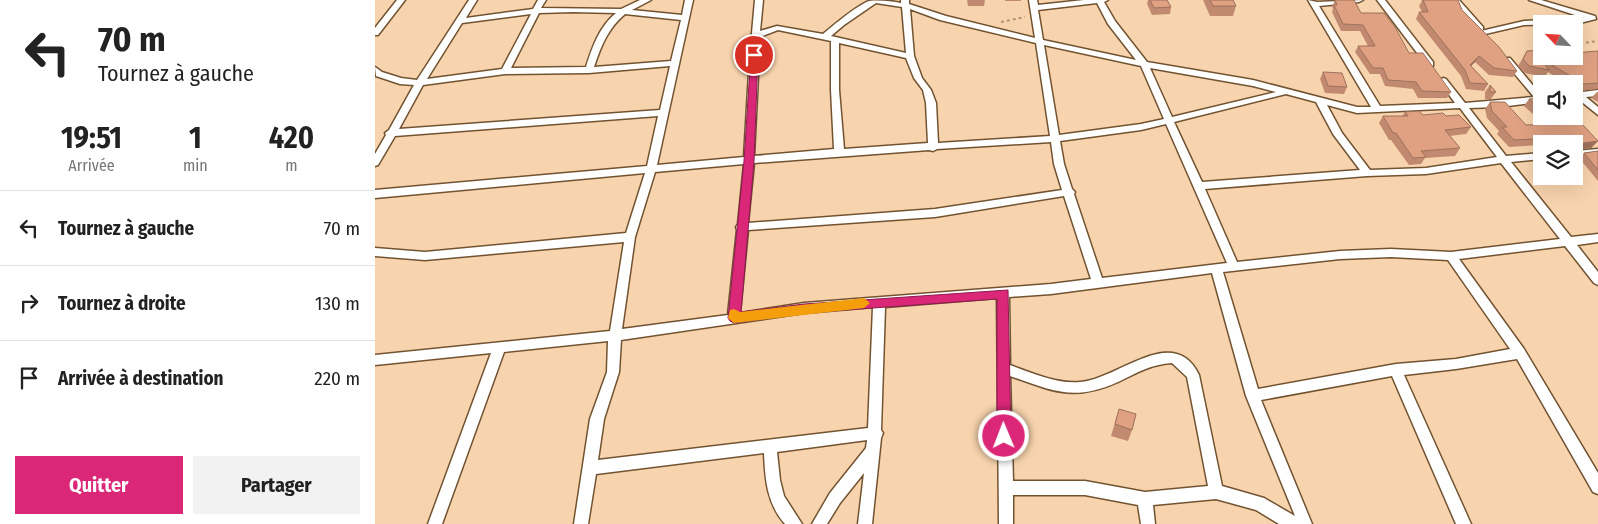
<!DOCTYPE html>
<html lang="fr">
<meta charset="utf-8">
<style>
body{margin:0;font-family:"Fira Sans Condensed",sans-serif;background:#f2f2f2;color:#222;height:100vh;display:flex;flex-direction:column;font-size:19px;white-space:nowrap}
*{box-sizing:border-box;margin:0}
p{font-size:16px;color:#767676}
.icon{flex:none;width:28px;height:28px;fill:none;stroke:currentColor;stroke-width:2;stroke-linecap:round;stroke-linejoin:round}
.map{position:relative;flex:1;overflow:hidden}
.side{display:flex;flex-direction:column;background:#fff;width:375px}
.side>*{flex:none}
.banner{background:#fff;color:#222;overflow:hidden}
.needle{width:32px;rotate:295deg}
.tools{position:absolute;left:1158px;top:15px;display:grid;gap:10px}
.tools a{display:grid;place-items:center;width:50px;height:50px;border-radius:0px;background:#fff;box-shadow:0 5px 20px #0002;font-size:25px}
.pin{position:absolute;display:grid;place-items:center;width:42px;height:42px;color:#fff;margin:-21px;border:2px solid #fff;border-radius:50%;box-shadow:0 1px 5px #0007}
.me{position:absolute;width:55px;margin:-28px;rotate:359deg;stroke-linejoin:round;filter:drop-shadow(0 0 4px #0008)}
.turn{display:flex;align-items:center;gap:18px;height:105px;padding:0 15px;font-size:22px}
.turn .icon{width:65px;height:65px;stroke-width:2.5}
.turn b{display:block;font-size:35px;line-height:42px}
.eta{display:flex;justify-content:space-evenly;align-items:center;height:85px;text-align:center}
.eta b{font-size:30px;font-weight:700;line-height:35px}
.button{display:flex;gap:10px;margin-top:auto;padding:10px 15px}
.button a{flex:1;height:58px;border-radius:0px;background:#db2777;color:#fff;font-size:20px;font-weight:700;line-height:58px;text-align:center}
.button a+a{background:#f2f2f2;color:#222}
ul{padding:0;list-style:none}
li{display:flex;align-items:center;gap:15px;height:75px;padding:0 15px;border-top:1px solid #e0e0e0}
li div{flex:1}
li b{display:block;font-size:19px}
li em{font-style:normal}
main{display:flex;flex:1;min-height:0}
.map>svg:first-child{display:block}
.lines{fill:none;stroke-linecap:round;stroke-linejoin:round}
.street-casing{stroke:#725331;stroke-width:3}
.path{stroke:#af9477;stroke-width:2;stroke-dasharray:3 3;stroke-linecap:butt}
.street{fill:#fff;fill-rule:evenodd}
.wall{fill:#c18a70}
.shaded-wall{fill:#9d715b}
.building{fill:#e0a182;stroke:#9d715b}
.route{fill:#db2777;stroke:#8e194d}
.slow{fill:#f59e0b}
</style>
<main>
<section class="side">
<div class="banner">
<div class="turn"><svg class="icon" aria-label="left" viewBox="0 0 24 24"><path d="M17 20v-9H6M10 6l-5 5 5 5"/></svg><div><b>70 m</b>Tournez à gauche</div></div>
</div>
<div class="eta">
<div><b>19:51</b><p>Arrivée</p></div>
<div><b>1</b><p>min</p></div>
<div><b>420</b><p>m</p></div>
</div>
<ul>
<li><svg class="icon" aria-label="left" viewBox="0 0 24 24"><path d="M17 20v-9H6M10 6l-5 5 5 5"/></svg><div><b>Tournez à gauche</b></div><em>70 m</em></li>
<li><svg class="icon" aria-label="right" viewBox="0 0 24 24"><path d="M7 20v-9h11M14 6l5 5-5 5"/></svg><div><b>Tournez à droite</b></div><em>130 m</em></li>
<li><svg class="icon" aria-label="arrive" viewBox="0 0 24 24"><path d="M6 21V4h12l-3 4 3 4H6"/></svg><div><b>Arrivée à destination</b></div><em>220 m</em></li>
</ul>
<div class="button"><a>Quitter</a><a>Partager</a></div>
</section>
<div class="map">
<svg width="1223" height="524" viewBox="0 0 1223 524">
<rect width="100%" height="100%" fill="#f8d4ae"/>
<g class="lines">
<g class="street-casing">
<g id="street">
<polygon points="22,0 30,0 3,35 0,35 0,28"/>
<path d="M 94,0 L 102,0 L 91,18 L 158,9 L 163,0 L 171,0 L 166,8 L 246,9 L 265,0 L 276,0 L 257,10 L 307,15 L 310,0 L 318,0 L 282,165 L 369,157 L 375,55 L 380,0 L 388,0 L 385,31 L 402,26 L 448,34 C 459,25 481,6 494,1 C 503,0 517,1 526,3 L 526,0 L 534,0 L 534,4 L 571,16 L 660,38 L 654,0 L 662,0 L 663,5 L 709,0 L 733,0 L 729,2 L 740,21 L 772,62 L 878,80 L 982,107 L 996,107 L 933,0 L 942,2 L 988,0 L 984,2 L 944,6 L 1005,106 L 1080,103 L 1064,81 L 1068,78 L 1071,79 L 1090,103 L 1159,97 L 1128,60 L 1129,58 L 1135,58 L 1166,95 L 1166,102 L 1125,107 L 1094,108 L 1131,156 L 1166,153 L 1166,159 L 1136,162 L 1196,237 L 1223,234 L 1223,242 L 1202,245 L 1223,272 L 1223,285 L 1219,283 L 1190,246 L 1084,259 L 1149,349 L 1223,473 L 1223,494 L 1218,492 L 1142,359 L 1081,369 L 1029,375 L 1096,524 L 1081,524 L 1017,376 L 886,400 L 937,524 L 904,524 L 881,510 L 841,499 L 778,505 L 780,524 L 766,524 L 763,505 L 710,495 L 638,495 L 638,524 L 624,524 L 622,298 L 510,307 L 506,430 L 508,433 L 506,438 L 497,524 L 483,524 L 489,473 L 465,503 L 452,524 L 437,524 L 455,493 L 491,448 L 492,440 L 402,452 L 405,480 L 409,496 L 427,524 L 410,524 C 392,504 390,479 389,453 L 221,474 L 213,524 L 199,524 L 215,419 L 232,372 L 233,341 L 129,352 L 67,524 L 53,524 L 116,353 L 0,365 L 0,355 L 235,331 L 249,242 L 50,260 L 0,256 L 0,248 L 50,252 L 251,233 L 270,173 L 0,198 L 0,190 L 272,166 L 283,116 L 20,136 L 3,165 L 0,166 L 0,154 L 11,135 L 10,133 L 14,130 L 39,85 L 25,84 L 1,76 L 0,67 L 7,72 L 26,78 L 42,80 ZM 501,3 L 527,7 L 531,53 L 456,36 L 469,25 ZM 722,3 L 733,24 L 761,60 L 668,40 L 663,10 ZM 535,9 L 565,20 L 661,43 L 675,136 L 563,143 L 561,103 L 556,90 L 547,78 L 539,56 ZM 198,12 L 241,13 C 224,27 217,48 211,67 L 136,68 L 164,13 ZM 156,14 L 127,69 L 52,79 L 87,23 ZM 250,14 L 306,20 L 296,61 L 219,67 C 226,46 233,28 250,14 ZM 403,30 L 456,41 L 456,90 L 459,149 L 379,156 L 385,37 ZM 464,43 L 531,58 L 539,78 L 548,90 L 551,103 L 553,143 L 469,149 L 464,90 ZM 669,45 L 766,66 L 789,119 L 766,124 L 684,135 ZM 295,66 L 285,110 L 24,129 L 48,85 L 130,74 L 214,73 ZM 775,68 L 878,86 L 901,92 L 797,117 ZM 911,94 L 941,102 L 958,134 L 985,170 L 827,182 L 799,122 ZM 952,105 L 982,113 L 1085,108 L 1122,157 L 1051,168 L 995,170 L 967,133 ZM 791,124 L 852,263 L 727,278 L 699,194 L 700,192 L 697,189 L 689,164 L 685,141 L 766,130 ZM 676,142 L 679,164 L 687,190 L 560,209 L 373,223 L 379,163 L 554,150 L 558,151 L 562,149 ZM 1126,163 L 1185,239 L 1076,252 L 1016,249 L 965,251 L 862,262 L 830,189 L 992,176 L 1051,174 ZM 369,164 L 363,224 L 361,227 L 362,230 L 353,315 L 247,329 L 260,237 L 280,172 ZM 689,196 L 716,279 L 676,284 L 429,303 L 365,313 L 373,230 L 560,217 ZM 1016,257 L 1073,260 L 1135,349 L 1081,359 L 1021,364 L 883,389 L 848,272 L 965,259 ZM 837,273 L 871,396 L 920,516 L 889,498 L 847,486 L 824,375 C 799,322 742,380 705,382 C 681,384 657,373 635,365 L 634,297 L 676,294 ZM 498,307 L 493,428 L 223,460 L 229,419 L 244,372 L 246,340 L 429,313 ZM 797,363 L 812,377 L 833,486 L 770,492 L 710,481 L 638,481 L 635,376 C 678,391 699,402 743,382 C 761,373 777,364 797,363 Z"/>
<polygon points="1002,0 1010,0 1058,62 1058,66 1052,66"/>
<polygon points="1076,0 1084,0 1108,27 1108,31 1102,31"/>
<polygon points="1154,0 1166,0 1220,16 1221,19 1201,24 1149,25 1106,35 1106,31 1149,21 1209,18"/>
<polygon points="1223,90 1223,96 1211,97 1223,107 1223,115 1202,98 1199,97 1199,93"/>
<polygon points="1223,149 1223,155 1199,157 1199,151"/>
</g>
</g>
<g class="path">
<polyline points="626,22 650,17"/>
<polyline points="1199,44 1223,41"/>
</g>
<use href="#street" class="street"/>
</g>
<g class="wall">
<polygon points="592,0 610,0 609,6 593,6"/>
<rect x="630" y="0" width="16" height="1"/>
<polygon points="773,0 792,0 796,7 795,14 777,15 772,4"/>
<polygon points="828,0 858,0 861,6 858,16 835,16"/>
<polygon points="960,0 986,13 1034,53 1076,92 1072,98 1043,98 1038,89 1010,86 1005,74 995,74 980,52 983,46 993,46 985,31 966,31 957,12 958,9 957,7"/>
<polygon points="1046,0 1083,0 1087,10 1142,71 1138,77 1114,75 1100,62 1096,66 1113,84 1109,91 1091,89 1086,76 1041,19 1044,12 1047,12 1044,6 1047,1"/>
<polygon points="1152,51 1166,56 1223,51 1223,89 1204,91 1199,88 1199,84 1192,84 1173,72 1169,77 1150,73 1143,66"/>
<polygon points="948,72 972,87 969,94 950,93 945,79"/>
<polygon points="1115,85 1121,92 1116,99 1110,99 1110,92"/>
<polygon points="1222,92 1223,92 1223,102 1216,98"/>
<polygon points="1166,98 1166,116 1191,116 1223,141 1216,148 1199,150 1199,144 1166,144 1166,145 1134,147 1122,134 1124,131 1112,118 1110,109 1115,102 1151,125 1169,124 1149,106 1154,99"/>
<polygon points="1030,112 1048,115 1071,116 1096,127 1091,134 1075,136 1085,148 1080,156 1050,158 1046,164 1034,165 1016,140 1014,140 1004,123 1008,116 1027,116"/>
<polygon points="1223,151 1223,181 1204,158 1209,153"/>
<polygon points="744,409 757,430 753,441 736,436"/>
</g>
<g class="shaded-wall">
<polygon points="1104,56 1100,62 1091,71 1095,65"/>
<polygon points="1223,141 1216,148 1199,150 1199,146 1201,144"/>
</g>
<g class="building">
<polygon points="775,0 792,0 796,7 779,8"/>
<polygon points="835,0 858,0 861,6 838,6"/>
<polygon points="960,0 979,0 986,13 1009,13 1020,27 1034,53 1048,53 1076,92 1047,91 1041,82 1013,80 1008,68 998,68 983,46 1000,46 988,25 968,24 959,5 962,5"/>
<polygon points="1048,0 1083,0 1087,10 1124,47 1142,71 1119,68 1104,56 1095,65 1113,84 1095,83 1090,70 1044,12 1053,12"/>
<polygon points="1166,50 1166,56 1199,56 1199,53 1223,51 1223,83 1209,84 1165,58 1174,70 1154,66 1148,59 1152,51"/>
<polygon points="948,72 967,73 972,87 953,86"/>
<polygon points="1115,85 1121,92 1115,92"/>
<polygon points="1166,98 1166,110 1154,99"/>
<polygon points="1115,102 1130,102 1151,125 1182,124 1174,116 1191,116 1199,123 1205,122 1223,141 1201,144 1195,137 1139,140 1127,127 1132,127 1117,111"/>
<polygon points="1044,111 1048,115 1068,113 1071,116 1084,115 1096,127 1070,130 1085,148 1046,151 1051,157 1038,158 1021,133 1018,133 1008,116 1033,116 1030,112"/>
<polygon points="1223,151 1223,170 1209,153"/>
<polygon points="744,409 761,414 757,430 740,424"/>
</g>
<polygon class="route" points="376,53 383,55 379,161 366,312 429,304 633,290 636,436 634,441 629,443 624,441 622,436 622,299 429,313 359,323 355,321 353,318 369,161"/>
<polygon class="slow" points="489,298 495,303 489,308 359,323 353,318 355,310 359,309 365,312"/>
</svg>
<div class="tools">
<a><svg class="needle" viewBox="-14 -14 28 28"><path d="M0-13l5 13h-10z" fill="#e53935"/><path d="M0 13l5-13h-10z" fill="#767676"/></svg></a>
<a><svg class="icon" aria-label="sound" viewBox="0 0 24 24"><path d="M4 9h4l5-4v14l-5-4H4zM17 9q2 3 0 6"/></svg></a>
<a><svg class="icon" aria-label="layers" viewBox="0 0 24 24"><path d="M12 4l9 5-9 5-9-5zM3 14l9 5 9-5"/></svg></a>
</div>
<div class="pin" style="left:379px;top:55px;background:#d93025"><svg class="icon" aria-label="arrive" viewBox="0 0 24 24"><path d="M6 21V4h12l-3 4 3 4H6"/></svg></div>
<svg class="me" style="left:629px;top:436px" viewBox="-20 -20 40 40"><circle r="17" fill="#db2777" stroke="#fff" stroke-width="3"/><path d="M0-11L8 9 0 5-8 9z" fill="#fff"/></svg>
</div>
</main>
